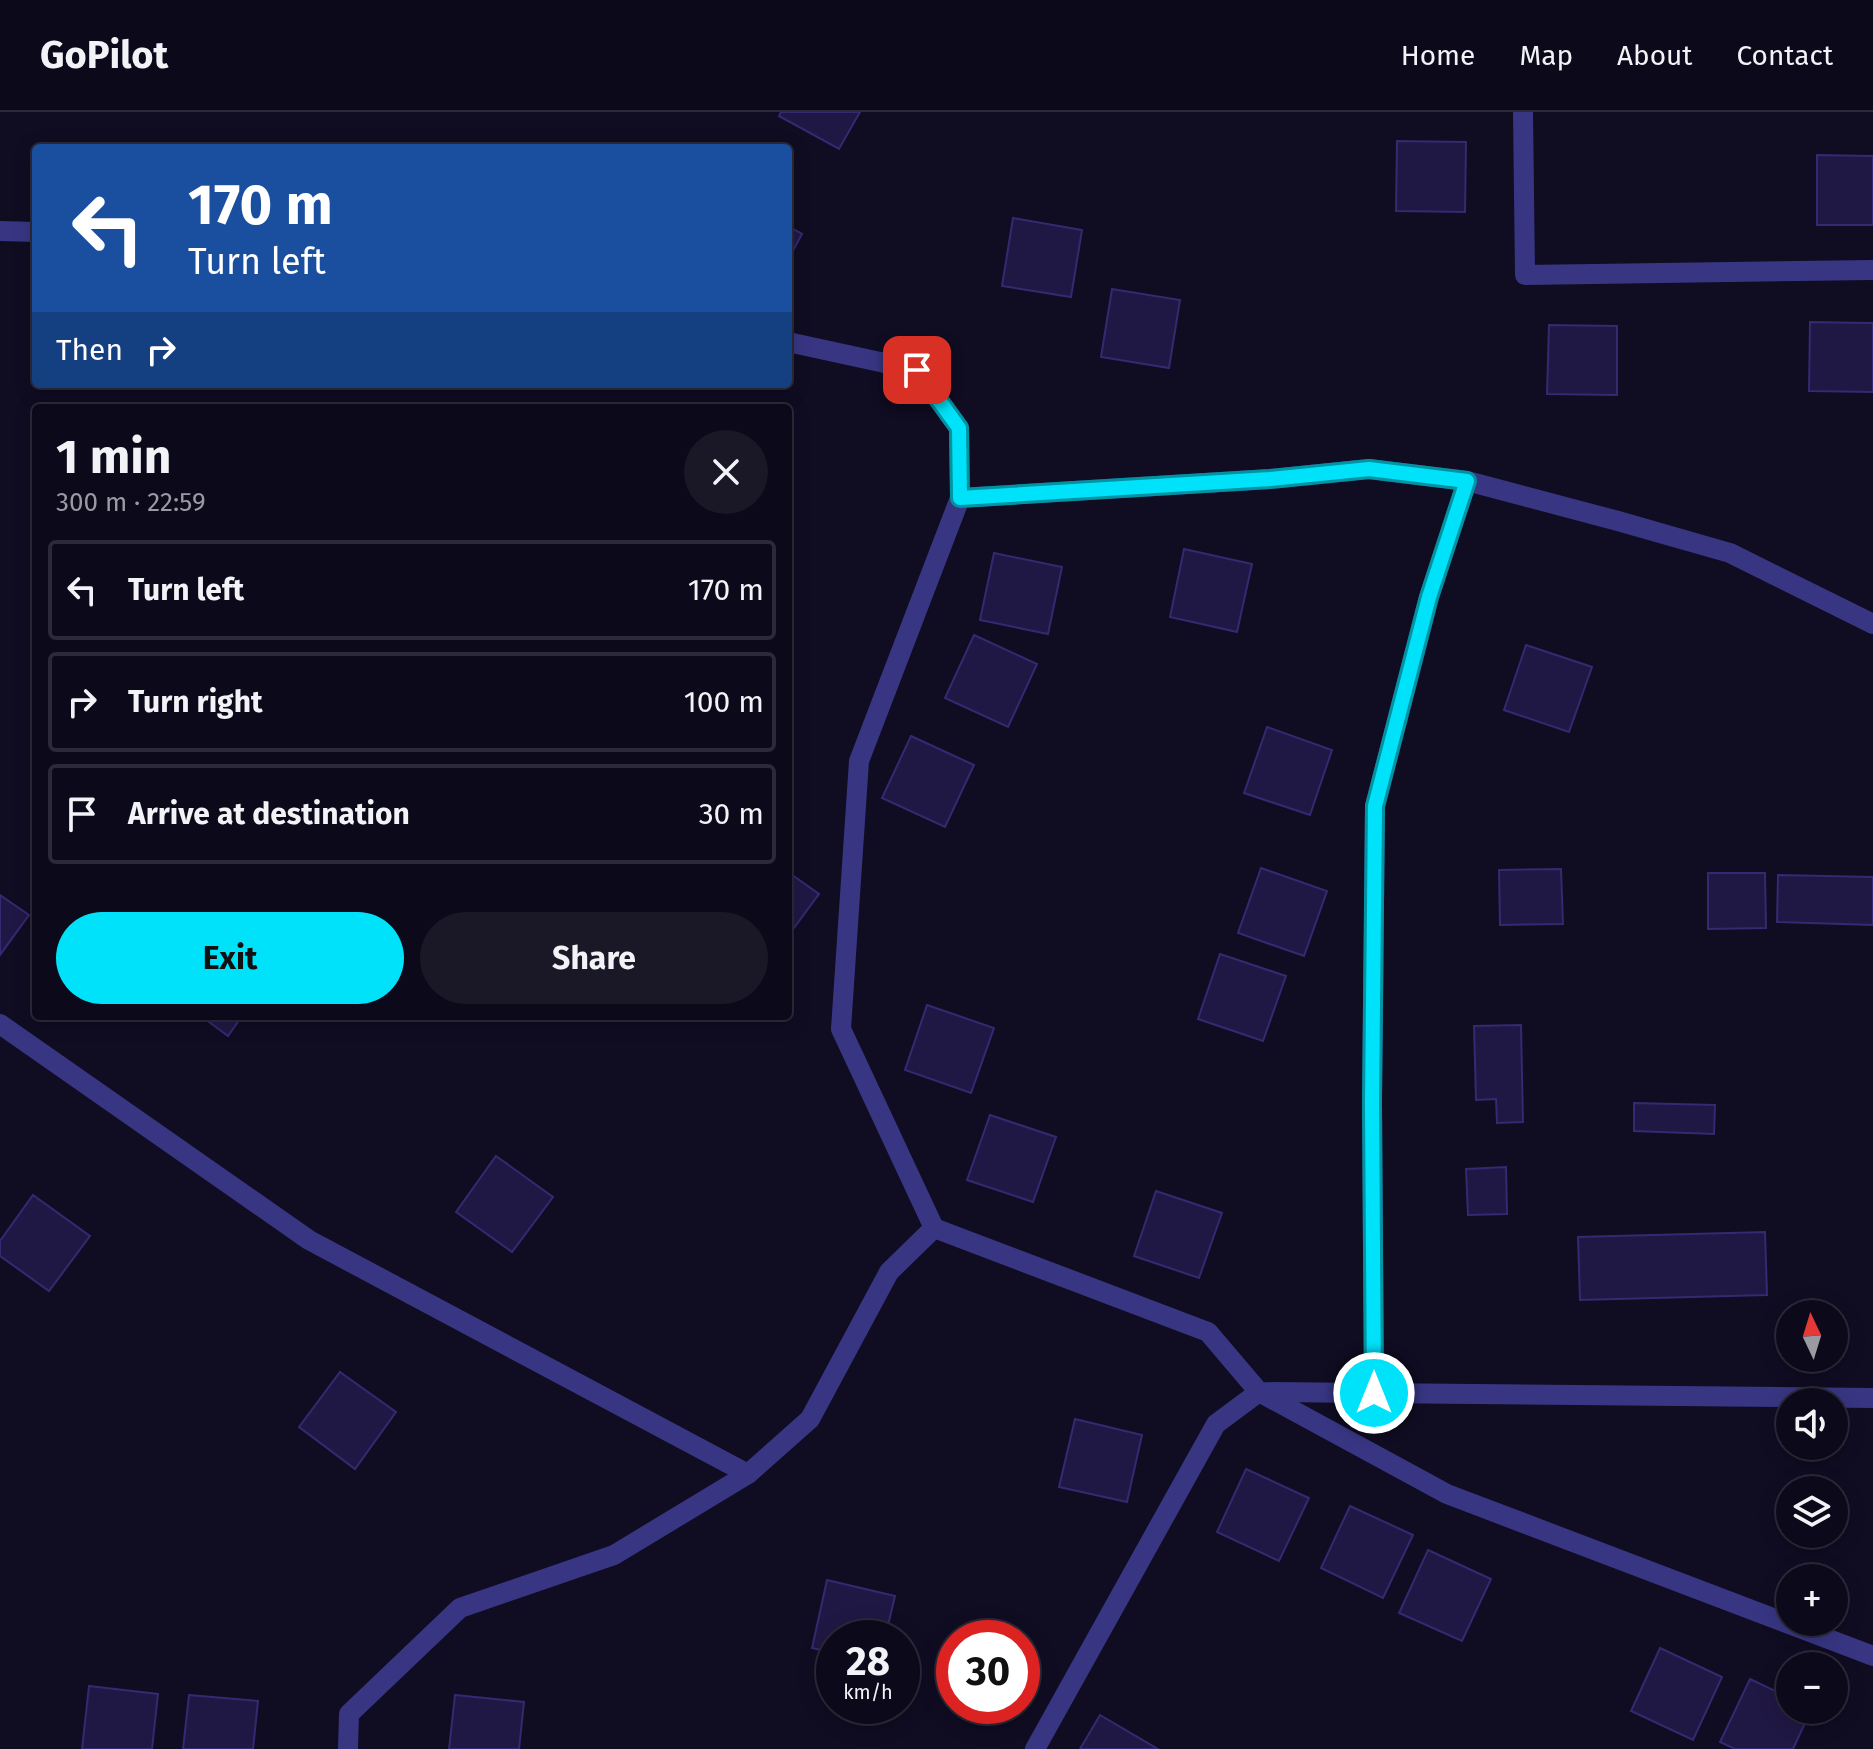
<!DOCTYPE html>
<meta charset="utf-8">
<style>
body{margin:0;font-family:"Fira Sans",sans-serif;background:#1a1727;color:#f1f3f6;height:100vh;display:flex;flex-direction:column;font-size:30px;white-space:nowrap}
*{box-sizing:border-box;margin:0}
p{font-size:26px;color:#9a9aa2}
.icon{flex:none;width:44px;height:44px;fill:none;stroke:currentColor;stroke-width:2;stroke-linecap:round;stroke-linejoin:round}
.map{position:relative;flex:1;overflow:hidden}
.sheet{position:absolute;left:32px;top:292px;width:760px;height:616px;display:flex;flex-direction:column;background:#0c091a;border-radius:8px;box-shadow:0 4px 20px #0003,0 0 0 2px #2c2a39}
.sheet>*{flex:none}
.top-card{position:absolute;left:32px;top:32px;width:760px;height:244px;border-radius:8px;box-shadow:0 4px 20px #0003,0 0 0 2px #2c2a39;background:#1a4fa0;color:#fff;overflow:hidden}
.needle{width:52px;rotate:356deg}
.buttons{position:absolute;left:1776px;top:1188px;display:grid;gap:16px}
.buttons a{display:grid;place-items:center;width:72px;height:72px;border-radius:50%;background:#0c091a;box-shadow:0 4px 20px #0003,0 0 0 2px #2c2a39;font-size:40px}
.speed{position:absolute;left:816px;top:1508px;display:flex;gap:16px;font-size:40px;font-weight:700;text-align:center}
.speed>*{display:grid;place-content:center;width:104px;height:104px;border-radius:50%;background:#0c091a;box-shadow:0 4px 20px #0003,0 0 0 2px #2c2a39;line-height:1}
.speed small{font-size:20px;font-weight:400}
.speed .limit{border:12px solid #d22;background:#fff;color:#111}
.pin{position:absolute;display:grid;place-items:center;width:68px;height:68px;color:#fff;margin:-34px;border-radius:16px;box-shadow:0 4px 12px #0006}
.me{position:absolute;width:88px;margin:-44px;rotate:0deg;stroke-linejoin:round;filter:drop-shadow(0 0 6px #0008)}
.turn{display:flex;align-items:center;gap:28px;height:168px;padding:0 24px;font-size:36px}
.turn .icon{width:104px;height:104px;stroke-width:2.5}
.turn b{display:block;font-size:56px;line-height:68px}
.then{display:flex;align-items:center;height:76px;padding:0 24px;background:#0003;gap:16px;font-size:30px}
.round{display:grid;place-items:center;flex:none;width:84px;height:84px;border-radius:42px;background:#1a1727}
.overview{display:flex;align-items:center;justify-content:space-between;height:136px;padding:0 24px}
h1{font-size:48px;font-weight:700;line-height:60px}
.cta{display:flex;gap:16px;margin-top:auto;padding:16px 24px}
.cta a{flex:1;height:92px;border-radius:48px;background:#00e2f9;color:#111;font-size:32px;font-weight:700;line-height:92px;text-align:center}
.cta a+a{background:#1a1727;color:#f1f3f6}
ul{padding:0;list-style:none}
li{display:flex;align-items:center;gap:24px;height:100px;margin:0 16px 12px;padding:0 8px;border:4px solid #2c2a39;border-radius:8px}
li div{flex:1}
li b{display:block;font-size:30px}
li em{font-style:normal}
header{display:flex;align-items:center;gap:48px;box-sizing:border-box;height:112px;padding:0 40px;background:#0c091a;border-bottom:2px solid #2c2a39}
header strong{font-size:38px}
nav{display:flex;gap:44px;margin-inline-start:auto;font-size:28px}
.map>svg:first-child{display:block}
.building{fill:#201844;stroke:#362971;stroke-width:2}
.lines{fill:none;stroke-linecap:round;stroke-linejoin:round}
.street{stroke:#383683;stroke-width:20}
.route-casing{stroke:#0093a2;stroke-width:20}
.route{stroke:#00e2f9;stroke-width:14}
</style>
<header>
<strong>GoPilot</strong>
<nav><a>Home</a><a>Map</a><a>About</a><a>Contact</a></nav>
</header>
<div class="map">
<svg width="1873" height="1637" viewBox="0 0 1873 1637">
<rect width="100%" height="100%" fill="#100c22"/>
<g class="building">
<polygon points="781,0 860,0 839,37 779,4"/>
<polygon points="1397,29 1466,30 1465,100 1396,99"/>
<polygon points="1817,43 1873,44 1873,113 1817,113"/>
<polygon points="1013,106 1082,118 1071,185 1002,174"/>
<polygon points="788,114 802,122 788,148"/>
<polygon points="1112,177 1180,188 1169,256 1101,245"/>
<polygon points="1810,210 1873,211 1873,280 1809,279"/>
<polygon points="1549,213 1617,214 1617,283 1547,282"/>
<polygon points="1184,437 1252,452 1237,520 1170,505"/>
<polygon points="994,441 1062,455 1048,522 980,508"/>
<polygon points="974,523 1037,552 1008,615 945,586"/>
<polygon points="1526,533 1592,555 1569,620 1504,598"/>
<polygon points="1267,615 1332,638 1310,703 1244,681"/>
<polygon points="911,624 974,653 945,715 882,686"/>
<polygon points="1261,756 1327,779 1304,844 1238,821"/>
<polygon points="1561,757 1563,812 1500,813 1499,758"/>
<polygon points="788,760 819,782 788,824"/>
<polygon points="1708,761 1765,761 1766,816 1708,817"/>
<polygon points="1778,763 1873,765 1873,813 1777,810"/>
<polygon points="0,783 29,803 0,843"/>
<polygon points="1220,842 1286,864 1263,929 1198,907"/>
<polygon points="927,893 994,916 971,981 905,958"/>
<polygon points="201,904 242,904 228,924"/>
<polygon points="1521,913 1523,1010 1497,1011 1496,987 1476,988 1474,914"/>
<polygon points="1634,991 1715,993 1714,1022 1634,1019"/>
<polygon points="990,1003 1056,1025 1033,1090 967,1068"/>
<polygon points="496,1044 553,1085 512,1140 456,1100"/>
<polygon points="1506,1055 1507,1102 1468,1103 1466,1057"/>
<polygon points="1156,1079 1222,1101 1199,1166 1134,1144"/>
<polygon points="33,1083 90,1124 49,1179 0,1144 0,1129"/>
<polygon points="1765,1120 1767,1183 1580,1188 1578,1125"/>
<polygon points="340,1260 396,1300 355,1357 299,1315"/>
<polygon points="1075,1307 1142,1323 1127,1390 1059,1375"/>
<polygon points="1246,1357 1309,1386 1279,1449 1217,1420"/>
<polygon points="1350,1394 1413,1423 1383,1486 1321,1456"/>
<polygon points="1428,1438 1491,1467 1462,1529 1399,1501"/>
<polygon points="827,1468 895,1484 885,1526 834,1526 834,1541 812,1536"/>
<polygon points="1660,1536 1722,1565 1693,1628 1631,1599"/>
<polygon points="1750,1567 1790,1586 1790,1598 1811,1598 1793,1637 1735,1637 1720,1630"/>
<polygon points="89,1574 158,1582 152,1637 82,1637"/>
<polygon points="189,1583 258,1589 253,1637 183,1637"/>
<polygon points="455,1583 524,1590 519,1637 449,1637"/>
<polygon points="1100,1603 1158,1637 1080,1637"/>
</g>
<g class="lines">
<g class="street">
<polyline points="1523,0 1525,163 1873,158"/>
<polyline points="0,119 36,120"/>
<polyline points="788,230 917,258 959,316 960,386 1270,367 1369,357 1467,369 1618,409 1730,441 1873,512"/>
<polyline points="0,912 309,1128 748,1362"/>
<polyline points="934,1116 1208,1220 1259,1280 1873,1286"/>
<polyline points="1374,1281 1372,991 1375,694 1429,485 1467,369"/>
<polyline points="348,1637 349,1602 460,1496 614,1443 748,1362 810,1307 889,1160 934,1116 841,917 859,649 960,386"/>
<polyline points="1035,1637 1216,1312 1259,1280 1447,1382 1873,1544"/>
</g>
</g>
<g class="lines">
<g class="route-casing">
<polyline id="route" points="917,258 959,316 960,386 1270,367 1369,357 1467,369 1429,485 1375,694 1372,991 1374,1281"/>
</g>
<use href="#route" class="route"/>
</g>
</svg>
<div class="buttons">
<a><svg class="needle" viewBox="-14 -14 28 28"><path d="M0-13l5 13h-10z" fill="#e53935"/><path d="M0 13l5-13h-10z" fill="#9a9aa2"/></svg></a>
<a><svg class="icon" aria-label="sound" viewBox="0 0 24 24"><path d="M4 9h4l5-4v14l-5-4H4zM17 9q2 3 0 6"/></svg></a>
<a><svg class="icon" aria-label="layers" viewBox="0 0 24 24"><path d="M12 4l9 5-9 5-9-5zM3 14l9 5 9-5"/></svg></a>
<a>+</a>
<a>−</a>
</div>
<div class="speed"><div>28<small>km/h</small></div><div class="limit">30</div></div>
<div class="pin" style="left:917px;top:258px;background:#d93025"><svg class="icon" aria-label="arrive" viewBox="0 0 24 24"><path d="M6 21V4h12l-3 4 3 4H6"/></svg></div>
<svg class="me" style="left:1374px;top:1281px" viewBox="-20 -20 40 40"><circle r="17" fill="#00e2f9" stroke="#fff" stroke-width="3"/><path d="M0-11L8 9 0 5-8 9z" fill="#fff"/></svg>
<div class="top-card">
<div class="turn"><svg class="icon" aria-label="left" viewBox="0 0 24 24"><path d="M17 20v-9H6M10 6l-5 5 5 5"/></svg><div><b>170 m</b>Turn left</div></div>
<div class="then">Then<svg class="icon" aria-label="right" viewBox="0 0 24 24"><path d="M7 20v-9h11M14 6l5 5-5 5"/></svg></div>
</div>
<section class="sheet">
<div class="overview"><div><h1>1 min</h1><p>300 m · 22:59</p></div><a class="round"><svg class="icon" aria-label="close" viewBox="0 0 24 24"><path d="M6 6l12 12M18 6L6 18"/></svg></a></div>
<ul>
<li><svg class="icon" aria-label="left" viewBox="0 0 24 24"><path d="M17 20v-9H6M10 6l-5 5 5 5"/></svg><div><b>Turn left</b></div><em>170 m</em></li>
<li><svg class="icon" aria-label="right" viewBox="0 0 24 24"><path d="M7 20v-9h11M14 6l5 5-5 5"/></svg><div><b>Turn right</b></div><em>100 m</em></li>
<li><svg class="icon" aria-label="arrive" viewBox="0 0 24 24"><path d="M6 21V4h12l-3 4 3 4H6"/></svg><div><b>Arrive at destination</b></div><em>30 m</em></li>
</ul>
<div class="cta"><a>Exit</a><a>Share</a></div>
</section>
</div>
